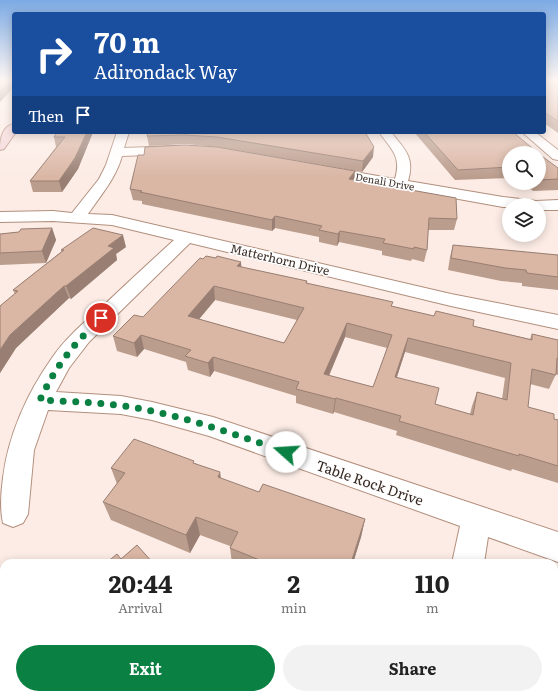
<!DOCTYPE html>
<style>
body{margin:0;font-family:Literata,serif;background:#f2f2f2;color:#222;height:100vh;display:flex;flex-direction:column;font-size:15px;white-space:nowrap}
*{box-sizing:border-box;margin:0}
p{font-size:13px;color:#767676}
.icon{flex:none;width:22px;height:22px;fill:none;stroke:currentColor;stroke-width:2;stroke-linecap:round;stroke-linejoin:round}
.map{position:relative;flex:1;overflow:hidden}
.details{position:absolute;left:0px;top:559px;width:558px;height:140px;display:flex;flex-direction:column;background:#fff;border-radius:12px 12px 0 0;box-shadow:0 2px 10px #0003}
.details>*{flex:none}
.banner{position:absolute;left:12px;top:12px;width:534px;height:122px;border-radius:4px;box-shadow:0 2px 10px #0003;background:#1a4fa0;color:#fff;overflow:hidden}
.fabs{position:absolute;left:502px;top:146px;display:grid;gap:8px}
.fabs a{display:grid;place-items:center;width:44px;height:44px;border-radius:50%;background:#fff;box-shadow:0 2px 10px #0003;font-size:20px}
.pin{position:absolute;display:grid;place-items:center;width:34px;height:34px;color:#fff;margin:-17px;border:2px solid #fff;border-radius:50%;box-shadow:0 1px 4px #0007}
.me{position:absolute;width:44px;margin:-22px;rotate:289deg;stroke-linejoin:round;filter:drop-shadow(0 0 3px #0008)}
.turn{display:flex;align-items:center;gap:14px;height:84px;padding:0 16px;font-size:18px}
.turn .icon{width:52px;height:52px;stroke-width:2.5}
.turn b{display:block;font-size:28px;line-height:34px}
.then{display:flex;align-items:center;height:38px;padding:0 16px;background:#0003;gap:8px;font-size:15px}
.eta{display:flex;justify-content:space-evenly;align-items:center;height:68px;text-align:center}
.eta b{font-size:24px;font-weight:700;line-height:28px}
.button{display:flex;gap:8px;margin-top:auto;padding:8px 16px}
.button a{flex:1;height:46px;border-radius:24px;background:#0b8043;color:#fff;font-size:16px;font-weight:700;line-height:46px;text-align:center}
.button a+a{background:#f2f2f2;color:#222}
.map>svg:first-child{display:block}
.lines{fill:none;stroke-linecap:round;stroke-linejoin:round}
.minor-casing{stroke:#b28f7d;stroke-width:2}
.secondary-casing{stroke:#b28f7d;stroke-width:2}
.minor{fill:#fff;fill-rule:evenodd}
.secondary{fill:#f5d5d7;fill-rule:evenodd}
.wall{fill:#bb9d8d;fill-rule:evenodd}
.shaded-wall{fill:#997f73}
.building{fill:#dab6a4;stroke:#997f73;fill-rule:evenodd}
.route{stroke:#0b8043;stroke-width:7;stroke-dasharray:0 12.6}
.labels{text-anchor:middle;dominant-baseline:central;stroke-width:3.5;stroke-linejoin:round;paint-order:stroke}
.far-street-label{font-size:10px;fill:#382a23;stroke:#fdfdfd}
.street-label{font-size:12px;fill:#382a23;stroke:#fdfdfd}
.near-street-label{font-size:14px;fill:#382a23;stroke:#fdfdfd}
</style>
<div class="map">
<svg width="558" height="699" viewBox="0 0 558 699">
<rect width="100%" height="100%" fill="#fcece5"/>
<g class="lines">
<g class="minor-casing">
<g id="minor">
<path d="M 117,132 L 129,132 L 124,148 L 175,146 L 179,147 L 181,150 L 179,153 L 175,154 L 122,156 C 116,178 101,195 88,214 L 112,215 L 451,294 L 558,315 L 558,329 L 451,306 L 190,243 L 89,342 L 69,368 L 56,392 L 121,396 L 152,402 L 213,417 L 558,532 L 558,562 L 488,537 L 484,563 L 452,563 L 460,526 L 209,436 L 152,420 L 121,414 L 48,410 L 34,450 L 28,514 L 23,523 L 13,527 L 3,523 C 0,510 1,492 3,478 C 8,436 27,393 52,358 C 66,337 86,321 105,304 C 128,282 151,261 174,240 L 112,225 L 53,221 L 0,222 L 0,212 L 53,211 L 72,213 L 99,179 L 106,165 Z"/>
<path d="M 379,132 L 391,132 C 405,150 415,157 408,181 L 503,197 L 536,201 L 558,200 L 558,210 L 539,210 L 539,205 L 509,205 L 509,207 L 503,207 L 326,175 L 321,174 L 319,171 L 321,168 L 326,167 L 395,179 C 402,156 391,149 379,132 Z"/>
<polygon points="522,132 535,132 558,150 558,160 553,159"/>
<rect x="435" y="695" width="38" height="4"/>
</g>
</g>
<g class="secondary-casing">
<path id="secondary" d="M 14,124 L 14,132 L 16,132 L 4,149 L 0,150 C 0,140 2,126 14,124 Z"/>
</g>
<use href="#minor" class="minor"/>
<use href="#secondary" class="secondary"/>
</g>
<g class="wall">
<polygon points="544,80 558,80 558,133 544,123"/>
<polygon points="57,132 93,132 78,169 62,192 33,192 30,181 56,147 54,137"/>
<polygon points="148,132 365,132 373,157 362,172 218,147 186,144 149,146 147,136"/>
<polygon points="414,132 513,132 509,153 509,178 455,180"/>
<polygon points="539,154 558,168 558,190 533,191 524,183 539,183"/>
<polygon points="355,171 354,180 457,219 454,230 428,230 427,250 424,262 412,259 411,261 382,255 382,251 339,242 337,246 319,242 319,237 275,228 272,231 142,204 142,201 133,200 130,189"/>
<polygon points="52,228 56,240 46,263 0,265 0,234"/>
<polygon points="453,245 558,255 558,290 522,286 522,283 501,281 448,270 450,257"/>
<polygon points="126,247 116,254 117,260 71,299 69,298 16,348 0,373 0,306 15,294 13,290 62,251 61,250"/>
<path d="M 216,258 L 241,267 L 307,281 L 307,283 L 392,306 L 473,326 L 530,339 L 532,334 L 558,340 L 558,375 L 556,374 L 549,389 L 530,384 L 528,407 L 554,419 L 558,420 L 558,483 L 512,469 L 511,471 L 396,435 L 397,431 L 334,412 L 333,414 L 296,403 L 296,396 L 214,371 L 210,377 L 188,370 L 186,362 L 144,349 L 137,357 L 117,351 L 113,336 L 143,317 L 203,259 ZM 215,300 L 297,320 L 284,343 L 199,319 ZM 345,337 L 387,348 L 373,387 L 329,376 ZM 405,352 L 505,378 L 502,399 L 477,392 L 472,406 L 470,414 L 435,404 L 397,377 Z"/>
<polygon points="195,463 221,479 259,492 365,519 361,537 353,563 232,563 230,548 230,546 200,535 190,553 111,520 103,502 117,484 111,468"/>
<polygon points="558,592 558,699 544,699 544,695 554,695 554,597"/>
</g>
<g class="shaded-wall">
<polygon points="11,80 14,80 14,87 0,102 0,91"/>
<polygon points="87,132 93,132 78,169 62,192 59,181"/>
<polygon points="374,147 373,157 362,172 363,161"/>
<polygon points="355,171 354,182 349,179"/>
<polygon points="275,216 275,228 272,231 272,220"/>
<polygon points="52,228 56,240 46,263 42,251"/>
<polygon points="340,231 339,242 337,246 338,234"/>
<polygon points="123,235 126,247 116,254 117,260 71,299 66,286 108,246"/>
<polygon points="241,262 242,275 237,266"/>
<polygon points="64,286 69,298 16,348 0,373 0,350 10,335"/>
<polygon points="214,286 215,300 190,330 188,316"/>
<polygon points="347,323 345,337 323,389 324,374"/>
<polygon points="141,335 144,349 137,357 134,343"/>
<polygon points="408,338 405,352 392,391 395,377"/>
<polygon points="213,357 214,371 210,377 208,363"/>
<polygon points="336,398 334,412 333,414 335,399"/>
<polygon points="220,472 223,491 218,477"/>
<polygon points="196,517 200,535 190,553 186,535"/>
<polygon points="365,519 361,537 353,563 351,563"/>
<polygon points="0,615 4,620 4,632 0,647"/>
</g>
<g class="building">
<polygon points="0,80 11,80 0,91"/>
<polygon points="544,80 558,80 558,121 544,112"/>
<polygon points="57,132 87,132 75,158 59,181 30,181 65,137 54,137"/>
<polygon points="148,132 365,132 374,147 363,161 217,137 185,135 147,136"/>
<polygon points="424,132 513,132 538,153 509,153 509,167 458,170"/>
<polygon points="185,145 217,147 355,171 349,179 456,198 457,219 429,218 427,250 414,247 414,249 383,243 385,239 340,231 338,234 319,230 322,226 275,216 272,220 140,192 142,191 130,189 138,155 144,155 145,147"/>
<polygon points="539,154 558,168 558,179 539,180"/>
<polygon points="52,228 42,251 0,253 0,234 19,232 21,229"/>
<polygon points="93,228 123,235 108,246 114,248 66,286 64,286 10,335 0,350 0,306 18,291 13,290 64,250 61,250"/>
<polygon points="453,245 558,255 558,277 527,273 526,270 505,268 451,258"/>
<path d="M 206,256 L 216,258 L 217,256 L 241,262 L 237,266 L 307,281 L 306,283 L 393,302 L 391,306 L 434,316 L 436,311 L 474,320 L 473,326 L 532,340 L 532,334 L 558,340 L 558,359 L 557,358 L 556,375 L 532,369 L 528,407 L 554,414 L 554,419 L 558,420 L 558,466 L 519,454 L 519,456 L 399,421 L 401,416 L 336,398 L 335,399 L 296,389 L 299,382 L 213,357 L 208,363 L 185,356 L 191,350 L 141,335 L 134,343 L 113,336 L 134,315 L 143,317 L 200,258 L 203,259 ZM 214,286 L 304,308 L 284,343 L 188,316 ZM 347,323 L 392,335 L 373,387 L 324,374 ZM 408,338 L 511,363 L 507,400 L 477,392 L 473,415 L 435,404 L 439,388 L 395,377 Z"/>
<polygon points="134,439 194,461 193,463 220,472 218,477 259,492 263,484 365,519 351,563 267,563 230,548 238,532 196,517 186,535 103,502 125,473 111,468"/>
<polygon points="137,545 153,563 106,563 117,554 121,559"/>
<polygon points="252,695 362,695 361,699 251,699"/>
</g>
<linearGradient id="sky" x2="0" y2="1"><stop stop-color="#7caae4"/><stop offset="0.45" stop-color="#fef6f3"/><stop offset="1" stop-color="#fef6f3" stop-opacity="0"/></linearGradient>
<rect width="558" height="178" fill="url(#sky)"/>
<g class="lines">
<path class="route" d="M 101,318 C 73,345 57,364 40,400 C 78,402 116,403 152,411 C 198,421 242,437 286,452"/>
</g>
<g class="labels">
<g class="far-street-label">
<text transform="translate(385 181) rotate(10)">Denali Drive</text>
</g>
<g class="street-label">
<text transform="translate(280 259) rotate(13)">Matterhorn Drive</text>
</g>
<g class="near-street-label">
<text transform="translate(370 482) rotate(19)">Table Rock Drive</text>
</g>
</g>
</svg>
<div class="fabs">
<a><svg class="icon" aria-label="search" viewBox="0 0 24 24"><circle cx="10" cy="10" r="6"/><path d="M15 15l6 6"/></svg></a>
<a><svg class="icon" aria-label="layers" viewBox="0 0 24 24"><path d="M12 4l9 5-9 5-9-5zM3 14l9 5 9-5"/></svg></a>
</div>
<div class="pin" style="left:101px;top:318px;background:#d93025"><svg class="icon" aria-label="arrive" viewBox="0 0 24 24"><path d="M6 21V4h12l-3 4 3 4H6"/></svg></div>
<svg class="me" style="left:286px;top:452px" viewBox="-20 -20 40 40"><circle r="19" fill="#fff"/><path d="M0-13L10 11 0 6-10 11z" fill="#0b8043"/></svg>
<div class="banner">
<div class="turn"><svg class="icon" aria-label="right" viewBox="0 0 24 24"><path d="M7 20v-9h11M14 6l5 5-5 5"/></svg><div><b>70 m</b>Adirondack Way</div></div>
<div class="then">Then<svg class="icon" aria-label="arrive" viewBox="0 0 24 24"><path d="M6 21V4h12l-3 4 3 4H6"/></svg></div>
</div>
<section class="details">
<div class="eta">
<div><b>20:44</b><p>Arrival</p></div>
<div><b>2</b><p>min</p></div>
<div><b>110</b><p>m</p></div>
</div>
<div class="button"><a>Exit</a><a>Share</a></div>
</section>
</div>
